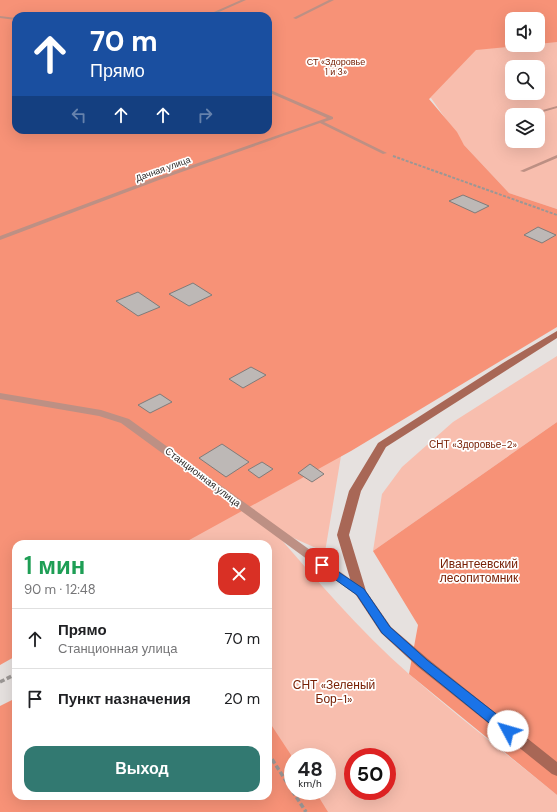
<!DOCTYPE html>
<html lang="ru">
<meta charset="utf-8">
<style>
body{margin:0;font-family:"DM Sans",sans-serif;background:#f2f2f2;color:#202124;height:100vh;display:flex;flex-direction:column;font-size:15px;white-space:nowrap}
*{box-sizing:border-box;margin:0}
p{font-size:13px;color:#757577}
.icon{flex:none;width:22px;height:22px;fill:none;stroke:currentColor;stroke-width:2;stroke-linecap:round;stroke-linejoin:round}
.map{position:relative;flex:1;overflow:hidden}
.details{position:absolute;left:12px;top:540px;width:260px;height:260px;display:flex;flex-direction:column;background:#fff;border-radius:12px;box-shadow:0 4px 16px #0002}
.details>*{flex:none}
.guide{position:absolute;left:12px;top:12px;width:260px;height:122px;border-radius:12px;box-shadow:0 4px 16px #0002;background:#1a4fa0;color:#fff;overflow:hidden}
.buttons{position:absolute;left:505px;top:12px;display:grid;gap:8px}
.buttons a{display:grid;place-items:center;width:40px;height:40px;border-radius:8px;background:#fff;box-shadow:0 4px 16px #0002;font-size:20px}
.speed{position:absolute;left:284px;top:748px;display:flex;gap:8px;font-size:20px;font-weight:700;text-align:center}
.speed>*{display:grid;place-content:center;width:52px;height:52px;border-radius:50%;background:#fff;box-shadow:0 4px 16px #0002;line-height:1}
.speed small{font-size:10px;font-weight:400}
.speed .limit{border:6px solid #d22;background:#fff;color:#111}
.pin{position:absolute;display:grid;place-items:center;width:34px;height:34px;color:#fff;margin:-17px;border-radius:8px;box-shadow:0 2px 6px #0006}
.me{position:absolute;width:44px;margin:-22px;rotate:309deg;stroke-linejoin:round;filter:drop-shadow(0 0 3px #0008)}
.turn{display:flex;align-items:center;gap:14px;height:84px;padding:0 12px;font-size:18px}
.turn .icon{width:52px;height:52px;stroke-width:2.5}
.turn b{display:block;font-size:28px;line-height:34px}
.lanes{display:flex;align-items:center;height:38px;padding:0 12px;background:#0003;justify-content:center;gap:20px;direction:ltr}
.lanes .off{opacity:.35}
.round{display:grid;place-items:center;flex:none;width:42px;height:42px;border-radius:12px;background:#f2f2f2}
.head{display:flex;align-items:center;justify-content:space-between;height:68px;padding:0 12px}
h1{font-size:24px;font-weight:600;line-height:30px;color:#1e9e55}
.action{display:flex;gap:8px;margin-top:auto;padding:8px 12px}
.action a{flex:1;height:46px;border-radius:12px;background:#327971;color:#fff;font-size:16px;font-weight:600;line-height:46px;text-align:center}
ul{padding:0;list-style:none}
li{display:flex;align-items:center;gap:12px;height:60px;padding:0 12px;border-top:1px solid #e0e0e0}
li div{flex:1}
li b{display:block;font-size:15px}
li em{font-style:normal}
.map>svg:first-child{display:block}
.green{fill:#f8beae;fill-rule:evenodd}
.forest{fill:#f79277;fill-rule:evenodd}
.building{fill:#bdb8b6;stroke:#807b79}
.lines{fill:none;stroke-linecap:round;stroke-linejoin:round}
.path-far1{stroke:#9b9795;stroke-width:2;stroke-dasharray:3 1.5;stroke-linecap:butt}
.path{stroke:#9b9795;stroke-width:3.5;stroke-dasharray:5 2.5;stroke-linecap:butt}
.lane{fill:#bd9084;fill-rule:evenodd}
.street{fill:#bd9084;fill-rule:evenodd}
.secondary{fill:#a86756;fill-rule:evenodd}
.route{fill:#1a73e8;stroke:#114b97}
.labels{text-anchor:middle;dominant-baseline:central;stroke-width:3.5;stroke-linejoin:round;paint-order:stroke}
.far-park-label{font-size:9px;fill:#782005;stroke:#fff}
.far-street-label{font-size:9px;fill:#2d2b2a;stroke:#fff}
.park-label{font-size:10px;fill:#782005;stroke:#fff}
.street-label{font-size:10px;fill:#2d2b2a;stroke:#fff}
.near-park-label{font-size:12px;fill:#782005;stroke:#fff}
</style>
<div class="map">
<svg width="557" height="812" viewBox="0 0 557 812">
<rect width="100%" height="100%" fill="#e6e1df"/>
<g class="green">
<path d="M 0,0 L 557,0 L 557,209 L 509,193 L 464,145 L 431,98 L 0,290 ZM 16,16 L 268,16 L 268,130 L 16,130 ZM 512,19 L 538,19 L 538,45 L 512,45 ZM 512,67 L 538,67 L 538,93 L 512,93 ZM 512,115 L 538,115 L 538,141 L 512,141 Z"/>
<path d="M 0,311 L 341,456 L 325,552 L 271,528 C 315,578 359,630 409,674 C 457,716 508,755 557,795 L 557,812 L 326,812 L 312,791 L 327,791 L 327,757 L 293,757 L 293,762 L 268,724 L 268,544 L 149,544 ZM 353,757 L 387,757 L 387,791 L 353,791 Z"/>
<polygon points="557,356 557,422 373,551 382,494 402,467 453,422"/>
</g>
<g class="forest">
<path d="M 0,0 L 557,0 L 557,42 L 538,44 L 538,19 L 512,19 L 512,45 L 527,45 L 476,50 L 429,99 L 457,132 L 464,145 L 509,193 L 557,209 L 557,327 L 351,451 L 182,544 L 16,544 L 16,656 L 0,665 ZM 16,16 L 268,16 L 268,130 L 16,130 Z"/>
<polygon points="557,422 557,795 409,674 418,625 373,551"/>
<polygon points="16,698 16,796 268,796 268,720 293,758 293,791 315,791 328,812 0,812 0,706"/>
</g>
<g class="building">
<polygon points="463,195 489,206 475,213 449,201"/>
<polygon points="538,227 556,235 542,243 524,235"/>
<polygon points="193,283 212,295 189,306 169,294"/>
<polygon points="138,292 160,307 138,316 116,301"/>
<polygon points="251,367 266,375 243,388 229,379"/>
<polygon points="160,394 172,402 150,413 138,405"/>
<polygon points="222,444 249,462 226,477 199,458"/>
<polygon points="262,462 273,469 259,478 248,470"/>
<polygon points="310,464 324,474 312,482 298,473"/>
</g>
<g class="lines">
<polyline class="path-far1" points="393,156 557,215"/>
<g class="path">
<polyline points="0,682 16,674"/>
<polyline points="268,753 306,812"/>
</g>
<g class="lane">
<polygon points="241,0 246,0 210,16 205,16"/>
<polygon points="329,0 334,0 296,19 293,18"/>
<polygon points="0,16 16,18 16,20 0,18"/>
<polygon points="268,89 333,117 333,119 324,122 387,153 383,154 320,123 159,180 0,240 0,236 155,178 327,118 268,92"/>
<polygon points="557,106 557,108 532,115 525,115"/>
<polygon points="557,155 557,158 524,172 520,171"/>
</g>
<polygon class="street" points="0,393 101,410 129,419 364,589 366,592 364,595 360,597 356,595 121,423 99,416 0,399"/>
<polygon class="secondary" points="557,331 557,338 386,447 361,491 349,535 366,591 391,627 428,659 557,762 557,776 552,774 418,667 381,633 354,592 337,535 349,491 378,443 503,363"/>
</g>
<polygon class="route" points="322,561 364,589 390,627 427,660 513,727 515,731 513,735 508,736 504,735 419,666 382,633 357,595 319,568 317,565 319,562"/>
<g class="labels">
<g class="far-park-label">
<text x="336" y="62">СТ «Здоровье<tspan x="336" dy="10">1 и 3»</tspan></text>
</g>
<g class="far-street-label">
<text transform="translate(163 169) rotate(-20)">Дачная улица</text>
</g>
<g class="park-label">
<text x="473" y="444">СНТ «Здоровье-2»</text>
</g>
<g class="street-label">
<text transform="translate(203 477) rotate(37)">Станционная улица</text>
</g>
<g class="near-park-label">
<text x="479" y="564">Ивантеевский<tspan x="479" dy="14">лесопитомник</tspan></text>
<text x="334" y="685">СНТ «Зеленый<tspan x="334" dy="14">Бор-1»</tspan></text>
</g>
</g>
</svg>
<div class="buttons">
<a><svg class="icon" aria-label="sound" viewBox="0 0 24 24"><path d="M4 9h4l5-4v14l-5-4H4zM17 9q2 3 0 6"/></svg></a>
<a><svg class="icon" aria-label="search" viewBox="0 0 24 24"><circle cx="10" cy="10" r="6"/><path d="M15 15l6 6"/></svg></a>
<a><svg class="icon" aria-label="layers" viewBox="0 0 24 24"><path d="M12 4l9 5-9 5-9-5zM3 14l9 5 9-5"/></svg></a>
</div>
<div class="speed"><div>48<small>km/h</small></div><div class="limit">50</div></div>
<div class="pin" style="left:322px;top:565px;background:#d93025"><svg class="icon" aria-label="arrive" viewBox="0 0 24 24"><path d="M6 21V4h12l-3 4 3 4H6"/></svg></div>
<svg class="me" style="left:508px;top:731px" viewBox="-20 -20 40 40"><circle r="19" fill="#fff"/><path d="M0-13L10 11 0 6-10 11z" fill="#1a73e8"/></svg>
<div class="guide">
<div class="turn"><svg class="icon" aria-label="ahead" viewBox="0 0 24 24"><path d="M12 20V5M6 11l6-6 6 6"/></svg><div><b>70 m</b>Прямо</div></div>
<div class="lanes"><svg class="icon off" aria-label="left" viewBox="0 0 24 24"><path d="M17 20v-9H6M10 6l-5 5 5 5"/></svg><svg class="icon" aria-label="ahead" viewBox="0 0 24 24"><path d="M12 20V5M6 11l6-6 6 6"/></svg><svg class="icon" aria-label="ahead" viewBox="0 0 24 24"><path d="M12 20V5M6 11l6-6 6 6"/></svg><svg class="icon off" aria-label="right" viewBox="0 0 24 24"><path d="M7 20v-9h11M14 6l5 5-5 5"/></svg></div>
</div>
<section class="details">
<div class="head"><div><h1>1 мин</h1><p>90 m · 12:48</p></div><a class="round" style="background:#d93025;color:#fff"><svg class="icon" aria-label="close" viewBox="0 0 24 24"><path d="M6 6l12 12M18 6L6 18"/></svg></a></div>
<ul>
<li><svg class="icon" aria-label="ahead" viewBox="0 0 24 24"><path d="M12 20V5M6 11l6-6 6 6"/></svg><div><b>Прямо</b><p>Станционная улица</p></div><em>70 m</em></li>
<li><svg class="icon" aria-label="arrive" viewBox="0 0 24 24"><path d="M6 21V4h12l-3 4 3 4H6"/></svg><div><b>Пункт назначения</b></div><em>20 m</em></li>
</ul>
<div class="action"><a>Выход</a></div>
</section>
</div>
